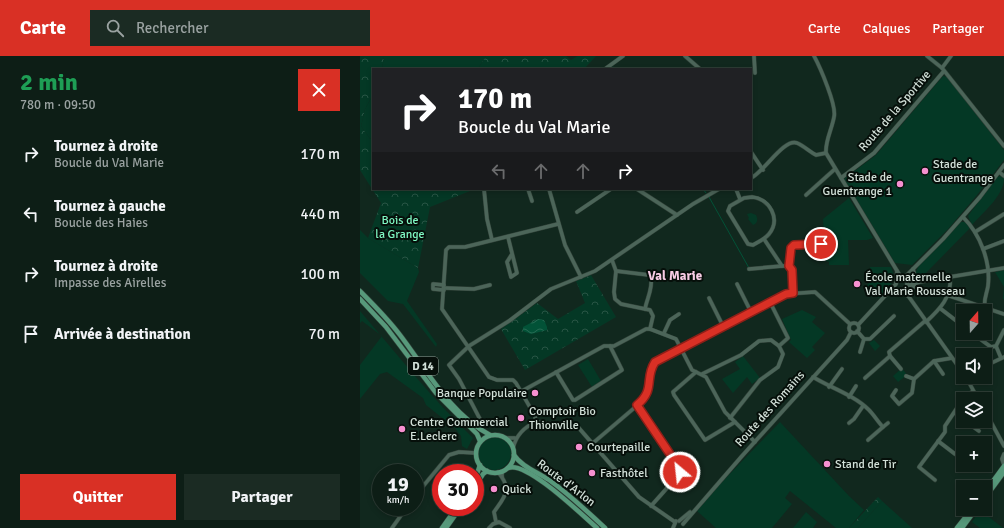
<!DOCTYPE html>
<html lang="fr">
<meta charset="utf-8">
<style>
body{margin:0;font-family:Signika,sans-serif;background:#1b2b23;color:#f1f3f6;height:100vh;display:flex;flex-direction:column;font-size:15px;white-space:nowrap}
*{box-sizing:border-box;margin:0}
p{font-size:13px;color:#9aa2a1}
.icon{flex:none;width:22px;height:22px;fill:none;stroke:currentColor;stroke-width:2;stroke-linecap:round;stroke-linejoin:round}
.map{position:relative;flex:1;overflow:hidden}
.drawer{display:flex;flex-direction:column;background:#0d1e16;width:360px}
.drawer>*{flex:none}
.top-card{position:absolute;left:12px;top:12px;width:380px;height:122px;border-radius:0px;box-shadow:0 2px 6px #0003,0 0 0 1px #2d3c35;background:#202124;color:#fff;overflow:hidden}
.needle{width:26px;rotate:20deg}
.tools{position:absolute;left:596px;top:248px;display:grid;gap:8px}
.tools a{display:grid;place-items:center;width:36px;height:36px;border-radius:0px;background:#0d1e16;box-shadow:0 2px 6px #0003,0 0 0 1px #2d3c35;font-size:20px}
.speed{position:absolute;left:12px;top:408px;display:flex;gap:8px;font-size:20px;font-weight:700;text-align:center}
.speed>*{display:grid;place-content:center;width:52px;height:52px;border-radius:50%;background:#0d1e16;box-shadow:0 2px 6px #0003,0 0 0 1px #2d3c35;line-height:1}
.speed small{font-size:10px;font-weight:400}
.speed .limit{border:6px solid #d22;background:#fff;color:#111}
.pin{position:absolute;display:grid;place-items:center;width:34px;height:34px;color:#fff;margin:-17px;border:2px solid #fff;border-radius:50%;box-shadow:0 1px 4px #0007}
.me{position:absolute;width:44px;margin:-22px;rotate:332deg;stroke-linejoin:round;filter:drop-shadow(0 0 3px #0008)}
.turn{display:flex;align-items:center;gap:14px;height:84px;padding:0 20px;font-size:18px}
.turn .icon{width:52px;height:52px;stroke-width:2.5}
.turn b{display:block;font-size:28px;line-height:34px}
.lanes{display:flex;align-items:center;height:38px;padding:0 20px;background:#0003;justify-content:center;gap:20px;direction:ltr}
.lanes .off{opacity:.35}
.round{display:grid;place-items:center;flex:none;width:42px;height:42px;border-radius:0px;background:#1b2b23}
.summary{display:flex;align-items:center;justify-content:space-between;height:68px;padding:0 20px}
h1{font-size:24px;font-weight:800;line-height:30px;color:#1e9e55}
.cta{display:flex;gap:8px;margin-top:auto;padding:8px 20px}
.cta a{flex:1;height:46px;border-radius:0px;background:#d93025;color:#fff;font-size:16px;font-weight:800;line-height:46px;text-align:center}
.cta a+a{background:#1b2b23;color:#f1f3f6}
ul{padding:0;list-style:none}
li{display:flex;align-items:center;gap:12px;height:60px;padding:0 20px}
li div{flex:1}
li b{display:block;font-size:15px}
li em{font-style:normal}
header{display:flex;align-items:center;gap:24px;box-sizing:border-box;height:56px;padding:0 20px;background:#d93025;color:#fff}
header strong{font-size:19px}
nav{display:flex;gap:22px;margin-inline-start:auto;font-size:14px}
.search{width:280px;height:36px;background:#1b2b23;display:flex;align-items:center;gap:10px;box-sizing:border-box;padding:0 14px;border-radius:0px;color:#9aa2a1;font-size:15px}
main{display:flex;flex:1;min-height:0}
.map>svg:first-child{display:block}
.green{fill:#043825}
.forest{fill:url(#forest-crowns)}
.water{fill:url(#water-waves)}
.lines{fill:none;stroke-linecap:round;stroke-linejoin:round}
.stream{stroke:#025237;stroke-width:1}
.minor-casing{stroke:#32433a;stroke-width:4.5}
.major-casing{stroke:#32433a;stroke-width:5.5}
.minor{stroke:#4c6559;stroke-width:3.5}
.major{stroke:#57997b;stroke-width:4.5}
.route-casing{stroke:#8d1f18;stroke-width:10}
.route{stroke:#d93025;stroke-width:7}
.poi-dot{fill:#f690d0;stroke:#060f0a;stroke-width:1.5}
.labels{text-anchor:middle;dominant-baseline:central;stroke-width:4;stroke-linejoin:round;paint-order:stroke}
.shield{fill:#060f0a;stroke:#95a19a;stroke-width:1}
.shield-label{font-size:11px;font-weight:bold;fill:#d2e0d8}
.street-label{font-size:12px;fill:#d2e0d8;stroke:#060f0a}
.poi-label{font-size:12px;fill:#d2e0d8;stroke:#060f0a;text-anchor:start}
.park-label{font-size:12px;fill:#7ff8c3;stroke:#060f0a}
.neighbourhood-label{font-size:13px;font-weight:bold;fill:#f8cce5;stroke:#060f0a}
</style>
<header>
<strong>Carte</strong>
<div class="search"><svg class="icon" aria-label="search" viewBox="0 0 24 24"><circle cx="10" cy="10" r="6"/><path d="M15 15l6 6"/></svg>Rechercher</div>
<nav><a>Carte</a><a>Calques</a><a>Partager</a></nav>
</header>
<main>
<section class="drawer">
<div class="summary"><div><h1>2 min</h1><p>780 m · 09:50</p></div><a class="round" style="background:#d93025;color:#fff"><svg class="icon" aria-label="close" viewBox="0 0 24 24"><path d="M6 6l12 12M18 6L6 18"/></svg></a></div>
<ul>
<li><svg class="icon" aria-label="right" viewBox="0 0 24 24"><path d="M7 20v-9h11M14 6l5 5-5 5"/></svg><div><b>Tournez à droite</b><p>Boucle du Val Marie</p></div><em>170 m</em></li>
<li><svg class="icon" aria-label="left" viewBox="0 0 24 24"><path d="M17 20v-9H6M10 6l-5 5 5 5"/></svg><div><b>Tournez à gauche</b><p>Boucle des Haies</p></div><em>440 m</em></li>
<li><svg class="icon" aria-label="right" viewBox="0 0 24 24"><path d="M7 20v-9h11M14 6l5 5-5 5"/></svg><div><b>Tournez à droite</b><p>Impasse des Airelles</p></div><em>100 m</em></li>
<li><svg class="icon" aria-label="arrive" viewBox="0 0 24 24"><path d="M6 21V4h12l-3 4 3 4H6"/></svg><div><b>Arrivée à destination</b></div><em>70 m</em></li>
</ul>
<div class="cta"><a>Quitter</a><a>Partager</a></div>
</section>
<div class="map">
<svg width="644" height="472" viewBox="0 0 644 472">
<defs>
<pattern id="forest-crowns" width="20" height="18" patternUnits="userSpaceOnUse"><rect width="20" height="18" fill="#043825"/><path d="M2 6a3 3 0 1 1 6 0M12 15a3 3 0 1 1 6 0" fill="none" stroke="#285444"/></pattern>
<pattern id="water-waves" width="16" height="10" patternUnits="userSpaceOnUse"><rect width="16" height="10" fill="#025237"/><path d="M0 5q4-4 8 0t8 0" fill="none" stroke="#266b53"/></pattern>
</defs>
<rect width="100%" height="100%" fill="#11281e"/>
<g class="green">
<polygon points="24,0 126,0 118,13 22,13"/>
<polygon points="583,20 587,21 644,94 644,104 617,139 589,172 552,209 535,207 484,123 516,99"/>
<polygon points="13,38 13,81 10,83 1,70 5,53"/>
<path d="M 641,120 L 644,122 C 644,140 623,156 612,169 L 608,160 L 637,121 Z"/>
<polygon points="489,142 513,182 507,184 488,184 489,209 469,209 469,206 466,205 463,163"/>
<path d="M 391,157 L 396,159 C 398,163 398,167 393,169 L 388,163 L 389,162 L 387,158 Z"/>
<polygon points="601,166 605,166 610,172 565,218 566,222 556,222 555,218 559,209"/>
<polygon points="0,174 8,182 58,212 59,216 47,245 77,288 76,291 43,248 28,245 0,217"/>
<path d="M 510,211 L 531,211 C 537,225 529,232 519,242 L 506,230 L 511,225 Z"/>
<polygon points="644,214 644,243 643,243 644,231 635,216"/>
<polygon points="442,254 456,261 452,266 465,277 452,291 455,294 447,302 429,286 431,284 422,263"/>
<path d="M 0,255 C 37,298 72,343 113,382 L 107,393 L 102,390 L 101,380 L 95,372 L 66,349 L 63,342 L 27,316 L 20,318 L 0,343 L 0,309 L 22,280 L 2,265 L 0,267 Z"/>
<polygon points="514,284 520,290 515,295 509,287"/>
<polygon points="383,300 400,322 392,328 387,321 373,337 362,323 380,313 375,306"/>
<polygon points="228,303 241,325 232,331 218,309"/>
<polygon points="542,312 547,319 538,326 533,320"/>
<polygon points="420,366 489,440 504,454 489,472 476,472 430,435 425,442 432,448 412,472 356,472 337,455 360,428"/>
<circle cx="134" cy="397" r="17"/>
<polygon points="522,445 552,472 498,472"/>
<polygon points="620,454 643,472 620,472 612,466"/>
<polygon points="446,456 457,466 453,472 433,472"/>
</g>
<g class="forest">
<polygon points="0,0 24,0 22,13 13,13 13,38 5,53 1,70 10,83 13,81 13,133 110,133 110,135 70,151 58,212 8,182 21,147 0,114"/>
<polygon points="126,0 206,0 211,4 218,0 236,0 224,13 118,13"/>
<polygon points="231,219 256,261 165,314 141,273 177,247 198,263 225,247 216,225"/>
<polygon points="518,441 522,445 498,472 489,472"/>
</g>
<polygon class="water" points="178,263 184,264 187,271 187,274 171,278 163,275 163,271"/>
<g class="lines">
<g class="stream">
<polyline points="253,11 253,13"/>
<polyline points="343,133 346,137"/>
<polyline points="349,141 389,212"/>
</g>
<g class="minor-casing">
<g id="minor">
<polyline points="325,0 340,13"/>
<polyline points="394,0 395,17"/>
<path d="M 454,0 C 460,11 477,50 474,61 C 472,73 465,85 466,97 L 542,223 L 547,226 L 547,231 L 542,235"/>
<polyline points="567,0 582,12 644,90"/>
<polyline points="582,12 591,0"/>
<polyline points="245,13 263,0"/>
<polyline points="391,96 403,114"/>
<polyline points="639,116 644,120"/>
<path d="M 391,122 C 404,116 424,82 437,87 C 444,90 450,96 456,99 L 466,97"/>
<polyline points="481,122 514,97 584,15"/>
<polyline points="124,133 127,163 132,184"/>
<polyline points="168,133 172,145"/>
<polyline points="189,133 205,189 221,221"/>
<polyline points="277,133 317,159"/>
<polyline points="376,133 380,143"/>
<polyline points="446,139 475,113"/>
<path d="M 392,141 C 410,143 421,163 409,178 C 405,183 398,186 393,189 L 388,188 L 368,155 L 370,150 L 384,142 Z"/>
<polyline points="217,156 251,133"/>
<path d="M 603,161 C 620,178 631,206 628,230 C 627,237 623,245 625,252"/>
<polyline points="615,176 644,158"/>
<polyline points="148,181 157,217 151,221 147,206 152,198"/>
<polyline points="404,183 422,210 429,210 432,214 433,237"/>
<polyline points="623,193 644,185"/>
<polyline points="252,204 256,215 254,236 255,243 261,248 290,254 293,260 290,273"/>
<polyline points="429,210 431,192 434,189 461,188"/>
<polyline points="389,213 422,210"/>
<polyline points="553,213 555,221 559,226"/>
<path d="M 256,215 L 289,219 L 291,221 C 293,233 287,242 285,253"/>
<polyline points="551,216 547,226 555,226"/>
<polyline points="536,226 548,218 583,183 620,141 644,109"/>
<polyline points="377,228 391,256"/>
<polyline points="548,230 559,226 644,212"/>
<polyline points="84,232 114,233 130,229"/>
<polyline points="84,234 73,233 73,228 84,229"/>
<polyline points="531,235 542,235 549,241 603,317"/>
<polyline points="549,239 555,228"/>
<polyline points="587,239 644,258"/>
<polyline points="349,242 363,270"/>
<polyline points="410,246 428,282 419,290"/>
<polyline points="581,253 603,270"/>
<path d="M 566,266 C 580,253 592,241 590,221"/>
<circle cx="494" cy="272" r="5"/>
<polyline points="498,269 536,228 537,215"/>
<polyline points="497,275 504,283 500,296"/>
<polyline points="304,277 310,264 319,258"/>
<polyline points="612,277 631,291 636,290 641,302"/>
<polyline points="504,283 510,283 534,260"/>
<polyline points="636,290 644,274"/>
<polyline points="574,305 583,318"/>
<polyline points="625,310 644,301"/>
<polyline points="541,313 530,300 529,296 565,265"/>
<polyline points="196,316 213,344 215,344 262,314 250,290"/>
<polyline points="336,316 313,336 314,339 345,384 375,366"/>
<polyline points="342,318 381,299 399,285 411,284 419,290 423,298 418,311 400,324 370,362"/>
<polyline points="546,320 554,323 574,305 592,302"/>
<path d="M 453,321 C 471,332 494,339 509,354 C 514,359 518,366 523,371 L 508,384"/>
<polyline points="606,321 618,343"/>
<polyline points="505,322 530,300"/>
<polyline points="469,331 482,313"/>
<polyline points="536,334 532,340 539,348 552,337 554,323"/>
<polyline points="162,335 244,290 254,290 286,273 290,273 316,283 332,314 346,321 365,356 395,386"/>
<polyline points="489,341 496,330"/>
<polyline points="603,343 613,335"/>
<polyline points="277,349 319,413 316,422 291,450"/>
<polyline points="625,355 644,390"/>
<polyline points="595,357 603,363"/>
<polyline points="121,365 99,323 89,309 109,290 149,265 191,233 235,215 333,148 359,133"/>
<polyline points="605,365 619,375"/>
<polyline points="176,366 175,360 156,327 153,324 137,324 129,321 82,253 86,194 89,191 105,191 198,168"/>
<polyline points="489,367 494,363 503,350"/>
<polyline points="523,371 528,367"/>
<polyline points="145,382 155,382"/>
<polyline points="578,385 595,398"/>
<path d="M 233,387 L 286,342 C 292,331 287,317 295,306 L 426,238 L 455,236 L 490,268"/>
<path d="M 153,392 C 156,380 164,371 176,366 L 218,371 L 279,441 L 315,466"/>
<polyline points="644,398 642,403 644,409"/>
<polyline points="142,421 142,415"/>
<polyline points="575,424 559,411 585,376 585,370 603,343"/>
<polyline points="55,440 89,399 99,396 116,397"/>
<polyline points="319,465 330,456"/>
<path d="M 136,466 L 134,456 C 145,440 153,434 138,416"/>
<polyline points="323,468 382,400 487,284 491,276"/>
<polyline points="32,472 47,451"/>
<polyline points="129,472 133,468 139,466 150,472"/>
<polyline points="313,472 316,465"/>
</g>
</g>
<g class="major-casing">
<g id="major">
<path d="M 0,235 C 14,249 28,263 40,279 C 66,313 90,358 130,379"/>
<polyline points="0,243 26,271 76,337 117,378 120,385"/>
<circle cx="135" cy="398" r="19"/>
<path d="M 154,399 C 161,410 177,416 189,424 C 209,438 227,455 245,472"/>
<path d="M 148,412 C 166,404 222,459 237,472"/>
<polyline points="115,424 120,409"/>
<polyline points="115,431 123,418 127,415"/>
<polyline points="625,436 644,410"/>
<polyline points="625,442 644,416"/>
<polyline points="82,472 97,451"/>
<polyline points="86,472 101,451"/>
<polyline points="597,472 612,453"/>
<polyline points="602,472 616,453"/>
</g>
</g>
<use href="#minor" class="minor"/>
<use href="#major" class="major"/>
</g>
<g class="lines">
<g class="route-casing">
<path id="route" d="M 320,416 L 316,407 L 277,349 C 296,333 284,323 295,306 L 426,238 L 433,237 L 432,214 L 429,210 L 431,192 L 434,189 L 461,188"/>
</g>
<use href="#route" class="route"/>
</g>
<g class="poi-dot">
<circle cx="565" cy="115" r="4"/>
<circle cx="540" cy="128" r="4"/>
<circle cx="497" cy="228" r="4"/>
<circle cx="175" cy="337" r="4"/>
<circle cx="161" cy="362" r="4"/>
<circle cx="42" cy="373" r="4"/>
<circle cx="219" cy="391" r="4"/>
<circle cx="467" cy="408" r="4"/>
<circle cx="232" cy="417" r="4"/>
<circle cx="134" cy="433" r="4"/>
</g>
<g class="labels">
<rect class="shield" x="48" y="301" width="30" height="18" rx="3"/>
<g class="shield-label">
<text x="63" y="310">D 14</text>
</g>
<g class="street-label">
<text transform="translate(535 55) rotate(-49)">Route de la Sportive</text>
<text transform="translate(410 353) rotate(-48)">Route des Romains</text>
<text transform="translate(206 427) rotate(37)">Route d'Arlon</text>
</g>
<g class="poi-label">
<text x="573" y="108">Stade de<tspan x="573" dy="14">Guentrange</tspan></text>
<text x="532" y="121" text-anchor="end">Stade de<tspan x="532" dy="14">Guentrange 1</tspan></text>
<text x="505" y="221">École maternelle<tspan x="505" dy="14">Val Marie Rousseau</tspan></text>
<text x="167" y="337" text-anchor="end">Banque Populaire</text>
<text x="169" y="355">Comptoir Bio<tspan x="169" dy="14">Thionville</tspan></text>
<text x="50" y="366">Centre Commercial<tspan x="50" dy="14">E.Leclerc</tspan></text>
<text x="227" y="391">Courtepaille</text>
<text x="475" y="408">Stand de Tir</text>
<text x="240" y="417">Fasthôtel</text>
<text x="142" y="433">Quick</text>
</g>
<g class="park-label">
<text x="40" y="164">Bois de<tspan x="40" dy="14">la Grange</tspan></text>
</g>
<g class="neighbourhood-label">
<text x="315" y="220">Val Marie</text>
</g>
</g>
</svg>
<div class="tools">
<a><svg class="needle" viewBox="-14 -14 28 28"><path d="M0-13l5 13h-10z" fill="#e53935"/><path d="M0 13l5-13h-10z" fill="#9aa2a1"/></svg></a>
<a><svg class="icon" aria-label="sound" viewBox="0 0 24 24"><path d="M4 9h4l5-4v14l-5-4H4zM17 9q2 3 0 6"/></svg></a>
<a><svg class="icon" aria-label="layers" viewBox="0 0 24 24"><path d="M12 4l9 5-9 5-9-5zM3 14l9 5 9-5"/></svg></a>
<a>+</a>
<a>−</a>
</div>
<div class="speed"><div>19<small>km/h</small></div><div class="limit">30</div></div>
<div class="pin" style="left:461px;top:188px;background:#d93025"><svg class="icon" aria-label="arrive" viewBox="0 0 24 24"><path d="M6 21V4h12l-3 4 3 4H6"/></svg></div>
<svg class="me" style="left:320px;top:416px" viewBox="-20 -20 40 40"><circle r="17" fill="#d93025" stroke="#fff" stroke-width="3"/><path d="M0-11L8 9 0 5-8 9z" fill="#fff"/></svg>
<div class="top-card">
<div class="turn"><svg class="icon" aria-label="right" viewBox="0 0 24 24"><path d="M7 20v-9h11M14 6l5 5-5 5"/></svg><div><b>170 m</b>Boucle du Val Marie</div></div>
<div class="lanes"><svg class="icon off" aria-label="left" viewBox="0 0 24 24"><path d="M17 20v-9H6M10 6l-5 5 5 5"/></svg><svg class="icon off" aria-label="ahead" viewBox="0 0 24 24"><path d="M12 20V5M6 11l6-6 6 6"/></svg><svg class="icon off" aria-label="ahead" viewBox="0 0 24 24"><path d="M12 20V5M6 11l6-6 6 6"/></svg><svg class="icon" aria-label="right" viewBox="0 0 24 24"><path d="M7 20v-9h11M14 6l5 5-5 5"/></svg></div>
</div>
</div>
</main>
